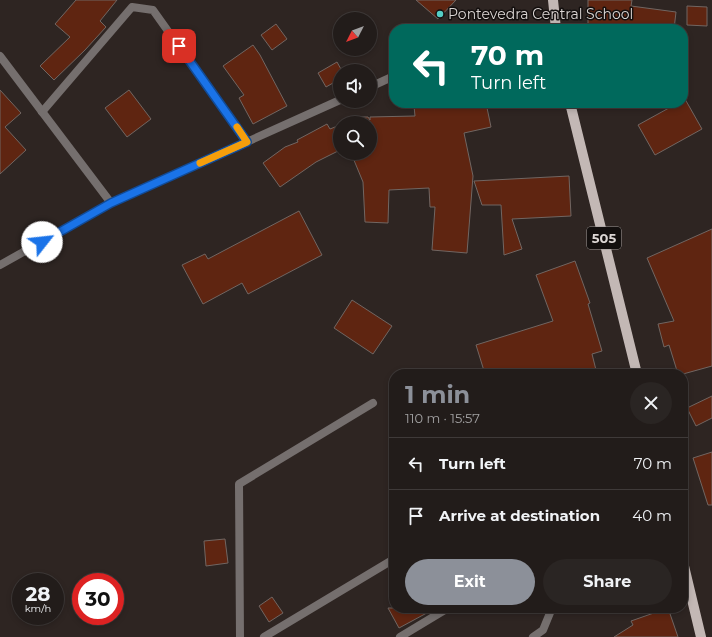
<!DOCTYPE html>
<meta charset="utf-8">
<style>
body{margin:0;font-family:Montserrat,sans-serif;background:#2a2523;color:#f1f3f6;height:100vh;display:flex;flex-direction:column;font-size:15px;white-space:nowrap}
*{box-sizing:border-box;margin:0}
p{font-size:13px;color:#a2a1a2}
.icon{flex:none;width:22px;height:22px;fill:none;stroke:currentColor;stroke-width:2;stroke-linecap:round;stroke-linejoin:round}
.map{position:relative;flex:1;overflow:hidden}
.drawer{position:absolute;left:389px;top:369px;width:299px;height:244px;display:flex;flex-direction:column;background:#221c1a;border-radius:16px;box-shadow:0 2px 6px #0003,0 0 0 1px #3f3a39}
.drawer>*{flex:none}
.top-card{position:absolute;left:389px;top:24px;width:299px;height:84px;border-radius:16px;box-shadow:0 2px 6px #0003,0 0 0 1px #3f3a39;background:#00695c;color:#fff;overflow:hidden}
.needle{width:26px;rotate:228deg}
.tools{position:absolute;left:333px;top:12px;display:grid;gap:8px}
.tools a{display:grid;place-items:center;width:44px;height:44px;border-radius:50%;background:#221c1a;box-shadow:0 2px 6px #0003,0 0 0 1px #3f3a39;font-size:20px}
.speed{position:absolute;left:12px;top:573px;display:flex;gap:8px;font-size:20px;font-weight:700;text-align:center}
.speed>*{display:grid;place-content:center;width:52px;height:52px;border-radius:50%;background:#221c1a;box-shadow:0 2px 6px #0003,0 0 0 1px #3f3a39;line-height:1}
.speed small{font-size:10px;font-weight:400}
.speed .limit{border:6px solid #d22;background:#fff;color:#111}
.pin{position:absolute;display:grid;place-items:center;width:34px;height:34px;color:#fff;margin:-17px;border-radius:8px;box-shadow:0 2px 6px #0006}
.me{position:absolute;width:44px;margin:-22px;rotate:61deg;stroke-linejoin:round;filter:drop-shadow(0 0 3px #0008)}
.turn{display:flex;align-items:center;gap:14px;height:84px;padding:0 16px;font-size:18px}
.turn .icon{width:52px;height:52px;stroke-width:2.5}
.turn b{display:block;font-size:28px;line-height:34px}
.round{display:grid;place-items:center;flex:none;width:42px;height:42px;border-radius:21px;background:#2a2523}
.summary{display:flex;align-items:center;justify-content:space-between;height:68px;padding:0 16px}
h1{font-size:24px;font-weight:700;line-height:30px;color:#8c9099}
.primary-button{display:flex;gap:8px;margin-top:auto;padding:8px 16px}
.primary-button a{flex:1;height:46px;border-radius:24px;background:#8c9099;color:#fff;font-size:16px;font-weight:700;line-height:46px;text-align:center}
.primary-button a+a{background:#2a2523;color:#f1f3f6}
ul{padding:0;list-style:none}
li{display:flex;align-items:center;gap:12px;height:52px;padding:0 16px;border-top:1px solid #3f3a39}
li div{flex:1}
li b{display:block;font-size:15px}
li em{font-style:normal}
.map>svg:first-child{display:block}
.building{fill:#5f2511;stroke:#716662}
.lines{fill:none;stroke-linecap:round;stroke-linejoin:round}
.minor{stroke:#756f6e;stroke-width:8}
.primary{stroke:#c3b8b5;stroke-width:10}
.route-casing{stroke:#114b97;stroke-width:10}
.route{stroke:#1a73e8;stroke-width:7}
.slow{stroke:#f59e0b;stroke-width:7}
.poi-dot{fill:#55cec5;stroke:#130f0e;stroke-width:1.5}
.labels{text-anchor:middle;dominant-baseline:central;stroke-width:3;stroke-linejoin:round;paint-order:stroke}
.shield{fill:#130f0e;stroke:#9f9a98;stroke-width:1}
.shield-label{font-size:13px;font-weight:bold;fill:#dbd5d3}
.poi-label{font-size:14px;fill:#dbd5d3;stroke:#130f0e;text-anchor:start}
</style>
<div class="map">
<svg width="712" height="637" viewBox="0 0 712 637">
<rect width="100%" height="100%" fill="#2e2522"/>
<g class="building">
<polygon points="76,0 117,0 100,21 106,27 85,50 54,80 40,66 70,37 55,24"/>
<polygon points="416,0 456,0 438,19"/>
<polygon points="588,0 632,0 631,6 676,12 674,29 653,29 630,26 630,29 588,29"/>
<polygon points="687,6 707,7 707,26 687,25"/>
<polygon points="276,24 287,39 272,50 261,35"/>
<polygon points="253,45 260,55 287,106 253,124 239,98 244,95 223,66"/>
<polygon points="337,62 342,71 340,71 340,79 326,87 318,73"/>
<polygon points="0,90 21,113 5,127 26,150 0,174"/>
<polygon points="129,90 151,119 127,137 105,108"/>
<polygon points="685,99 702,129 655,155 638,125 678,103 683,103 683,100"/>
<polygon points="442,103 486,103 491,127 464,133 473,176 467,253 432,250 435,207 430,207 429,188 389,190 388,223 365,222 363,182 351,153 370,153 370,123 345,123 359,117 368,117 370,120 370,117 415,116 414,106"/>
<polygon points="327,124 330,129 340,125 340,150 316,162 280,187 263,163 285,147 298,142 297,140"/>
<polygon points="569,176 571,216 512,219 522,249 504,255 501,205 482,205 474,181"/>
<polygon points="299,211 322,255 248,294 242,283 203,304 182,265 205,254 208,259"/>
<polygon points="712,229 712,366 683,374 678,374 669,345 664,347 658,324 674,321 647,258"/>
<polygon points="575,261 590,303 588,304 602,351 592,354 597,374 485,374 476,345 553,321 536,275"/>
<polygon points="352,300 392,326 373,354 334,328"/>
<polygon points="712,396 712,418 696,426 687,408"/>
<polygon points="712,452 712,505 708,505 693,458"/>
<polygon points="225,539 228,563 206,566 204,541"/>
<polygon points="272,597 283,613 269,622 259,606"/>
<polygon points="388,608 436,608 399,628"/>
<polygon points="668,608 678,637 614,637 633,625 631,621"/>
</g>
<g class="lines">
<g class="minor">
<polyline points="0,56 111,203"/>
<polyline points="370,87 394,76"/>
<polyline points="42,112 132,7 153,10 247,142"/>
<polyline points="0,265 111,203 340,100"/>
<polyline points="240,637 239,484 373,403"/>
<polyline points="264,637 394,559"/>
<polyline points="400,637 448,608"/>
<polyline points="533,637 543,630 552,608"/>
</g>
<g class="primary">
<polyline points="553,0 556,29"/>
<polyline points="570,103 637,374"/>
<polyline points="683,562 701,637"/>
</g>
</g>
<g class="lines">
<g class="route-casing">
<polyline id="route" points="42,242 111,203 247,142 179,46"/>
</g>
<use href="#route" class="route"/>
<polyline class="slow" points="200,163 247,142 237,127"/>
</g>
<circle class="poi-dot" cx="440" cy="14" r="4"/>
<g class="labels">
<rect class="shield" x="587" y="227" width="34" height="22" rx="3"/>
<g class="shield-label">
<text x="604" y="238">505</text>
</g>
<g class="poi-label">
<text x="448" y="14">Pontevedra Central School</text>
</g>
</g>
</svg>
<div class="tools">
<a><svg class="needle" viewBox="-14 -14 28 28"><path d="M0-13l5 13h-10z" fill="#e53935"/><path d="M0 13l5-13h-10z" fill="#a2a1a2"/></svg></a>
<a><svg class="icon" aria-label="sound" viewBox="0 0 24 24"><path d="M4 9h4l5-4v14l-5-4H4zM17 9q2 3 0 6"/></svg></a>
<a><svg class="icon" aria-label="search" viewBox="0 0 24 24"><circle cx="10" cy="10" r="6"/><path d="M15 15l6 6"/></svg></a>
</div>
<div class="speed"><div>28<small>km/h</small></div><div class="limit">30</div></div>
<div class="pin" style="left:179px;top:46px;background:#d93025"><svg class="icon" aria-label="arrive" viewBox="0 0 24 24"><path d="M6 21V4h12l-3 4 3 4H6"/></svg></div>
<svg class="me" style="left:42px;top:242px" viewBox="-20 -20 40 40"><circle r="19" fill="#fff"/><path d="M0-13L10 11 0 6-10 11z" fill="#1a73e8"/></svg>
<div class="top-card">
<div class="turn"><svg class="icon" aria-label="left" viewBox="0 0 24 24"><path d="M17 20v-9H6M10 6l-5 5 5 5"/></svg><div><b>70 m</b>Turn left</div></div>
</div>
<section class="drawer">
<div class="summary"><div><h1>1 min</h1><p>110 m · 15:57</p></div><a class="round"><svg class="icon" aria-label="close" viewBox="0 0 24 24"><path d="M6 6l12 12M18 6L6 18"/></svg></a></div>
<ul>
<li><svg class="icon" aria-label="left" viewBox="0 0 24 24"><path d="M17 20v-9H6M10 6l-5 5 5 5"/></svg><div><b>Turn left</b></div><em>70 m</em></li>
<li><svg class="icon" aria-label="arrive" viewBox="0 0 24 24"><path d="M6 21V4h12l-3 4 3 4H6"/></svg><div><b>Arrive at destination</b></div><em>40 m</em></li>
</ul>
<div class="primary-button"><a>Exit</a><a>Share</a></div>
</section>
</div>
